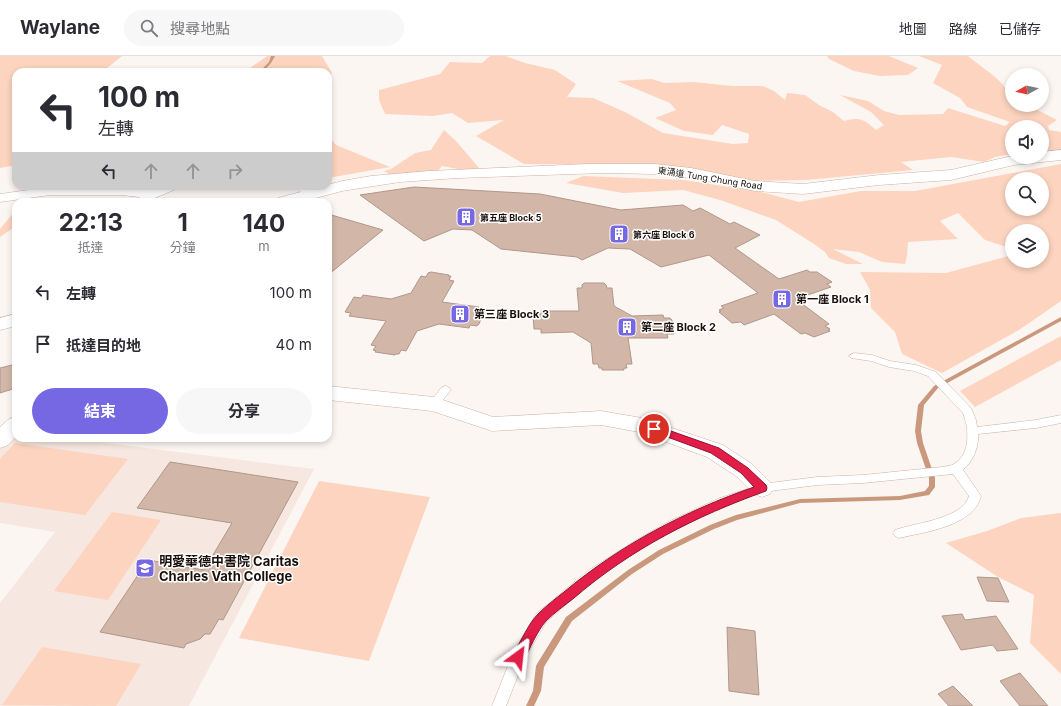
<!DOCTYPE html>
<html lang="zh-TW">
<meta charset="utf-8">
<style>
body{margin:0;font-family:Inter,"Noto Sans TC",sans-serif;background:#f7f7f7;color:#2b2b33;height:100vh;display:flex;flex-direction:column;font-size:15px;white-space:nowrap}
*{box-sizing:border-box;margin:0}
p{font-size:13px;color:#7c7c81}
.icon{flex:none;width:22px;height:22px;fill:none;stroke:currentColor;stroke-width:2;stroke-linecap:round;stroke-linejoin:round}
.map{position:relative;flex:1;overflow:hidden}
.sheet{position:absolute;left:12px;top:142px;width:320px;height:244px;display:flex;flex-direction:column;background:#fff;border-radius:12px;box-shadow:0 2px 6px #0003}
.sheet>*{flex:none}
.banner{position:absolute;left:12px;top:12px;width:320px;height:122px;border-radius:12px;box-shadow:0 2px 6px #0003;background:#fff;color:#2b2b33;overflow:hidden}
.needle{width:26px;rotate:262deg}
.tools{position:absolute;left:1005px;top:12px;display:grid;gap:8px}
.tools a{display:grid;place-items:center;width:44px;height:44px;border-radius:50%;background:#fff;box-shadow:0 2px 6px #0003;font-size:20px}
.pin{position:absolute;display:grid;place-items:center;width:34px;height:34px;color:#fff;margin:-17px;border:2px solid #fff;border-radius:50%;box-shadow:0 1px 4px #0007}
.me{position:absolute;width:44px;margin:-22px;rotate:30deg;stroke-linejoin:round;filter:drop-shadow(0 0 3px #0008)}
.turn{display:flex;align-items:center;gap:14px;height:84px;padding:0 20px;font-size:18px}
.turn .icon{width:52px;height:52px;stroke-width:2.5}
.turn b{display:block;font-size:28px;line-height:34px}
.lanes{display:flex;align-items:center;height:38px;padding:0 20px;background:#0003;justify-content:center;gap:20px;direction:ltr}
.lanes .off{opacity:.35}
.eta{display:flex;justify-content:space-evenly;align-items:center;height:68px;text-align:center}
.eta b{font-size:24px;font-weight:700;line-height:28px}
.primary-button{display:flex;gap:8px;margin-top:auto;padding:8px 20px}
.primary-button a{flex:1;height:46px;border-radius:24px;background:#7667e2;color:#fff;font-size:16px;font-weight:700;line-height:46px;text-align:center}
.primary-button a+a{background:#f7f7f7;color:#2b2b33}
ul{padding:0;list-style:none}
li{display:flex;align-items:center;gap:12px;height:52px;padding:0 20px}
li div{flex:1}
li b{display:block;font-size:15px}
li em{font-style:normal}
header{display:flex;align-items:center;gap:24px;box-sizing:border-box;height:56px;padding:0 20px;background:#fff;border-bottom:1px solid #e1e1e2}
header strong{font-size:19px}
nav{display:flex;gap:22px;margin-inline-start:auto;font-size:14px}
.search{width:280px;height:36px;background:#f7f7f7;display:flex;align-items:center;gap:10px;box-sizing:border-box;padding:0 14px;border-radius:22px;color:#7c7c81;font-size:15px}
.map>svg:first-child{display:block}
.built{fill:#f6e8e0}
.green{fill:#fcd4bf;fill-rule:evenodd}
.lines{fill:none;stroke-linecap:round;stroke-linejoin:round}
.stream{fill:#ca987d;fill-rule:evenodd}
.building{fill:#d2b7a9;stroke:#b09789}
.lane-casing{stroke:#cdb2a4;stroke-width:1}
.street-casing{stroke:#cdb2a4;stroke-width:1}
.secondary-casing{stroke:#cdb2a4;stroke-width:1}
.lane{fill:#fff;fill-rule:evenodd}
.street{fill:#fff;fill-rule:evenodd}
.secondary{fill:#fff;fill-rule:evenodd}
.route{fill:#e11d48;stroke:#92132f}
.labels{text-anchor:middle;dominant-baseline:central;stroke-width:3;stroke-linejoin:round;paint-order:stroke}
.far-street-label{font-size:9px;fill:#19100b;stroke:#fff}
.far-poi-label{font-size:9px;font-weight:bold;fill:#19100b;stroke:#fff;text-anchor:start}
.poi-label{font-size:11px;font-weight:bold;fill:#19100b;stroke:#fff;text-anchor:start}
.near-poi-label{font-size:13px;font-weight:bold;fill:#19100b;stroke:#fff;text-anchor:start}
</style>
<header>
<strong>Waylane</strong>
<div class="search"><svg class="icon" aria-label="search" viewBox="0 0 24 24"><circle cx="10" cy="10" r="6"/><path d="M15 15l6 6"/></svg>搜尋地點</div>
<nav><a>地圖</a><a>路線</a><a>已儲存</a></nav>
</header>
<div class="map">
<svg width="1061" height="650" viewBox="0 0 1061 650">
<rect width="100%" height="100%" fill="#fcf6f3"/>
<polygon class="built" points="16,376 16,382 67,382 314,413 189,650 0,650 0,547 55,476 0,467 0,392"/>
<g class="green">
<polygon points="0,0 122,0 102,16 16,16 16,109 0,112"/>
<polygon points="267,0 322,0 332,17 328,24 328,16 241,16 250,12"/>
<path d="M 490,0 L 506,0 L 525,7 L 555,14 L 576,28 L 567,41 L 593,42 L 625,56 L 663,77 L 733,88 L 748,87 L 749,78 L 722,69 L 713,79 L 684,75 L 655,62 L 676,54 L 670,47 L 617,25 L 652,23 L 664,27 L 693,26 L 733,30 L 763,30 L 774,35 L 785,44 L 787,37 L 805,39 L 819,49 L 833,56 L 844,65 C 861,61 863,63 876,74 L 884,69 L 871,56 L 840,39 L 868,45 L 884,55 L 899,59 L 943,58 L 948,52 L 1005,70 L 1010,66 L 967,51 L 960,42 L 933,27 L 942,9 L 919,0 L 968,0 C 983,13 1012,28 1012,49 L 1028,49 L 1057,64 L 1048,70 L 1049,74 L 1061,76 L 1061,94 L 1042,95 L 1042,71 L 1012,71 L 1012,98 L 995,101 L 984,106 L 951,101 L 901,106 L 913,114 L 806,124 L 754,125 L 646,109 L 524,108 L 476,80 L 504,64 L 468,67 L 452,57 L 433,60 L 385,58 L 379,44 L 379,34 L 440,18 L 450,6 L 482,7 Z"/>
<polygon points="827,0 889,0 918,12 908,19 880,20 854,15 829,3"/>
<polygon points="444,74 456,85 479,112 469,115 442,110 437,116 389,118 384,115 391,113 415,97 431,94"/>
<polygon points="328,79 336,89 390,111 328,122"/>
<path d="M 1061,108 L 1061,245 L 1019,274 L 942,317 L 902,298 L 895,276 L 871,252 L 870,234 L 860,216 L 946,217 L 1012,199 L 1012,205 L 1042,205 L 1042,175 L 1012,175 L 1012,196 L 1007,191 L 985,184 L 958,157 L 940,165 L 958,183 L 908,186 L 907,200 L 905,208 L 882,206 L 859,196 L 833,193 L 863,208 L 846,208 L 829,202 L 825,196 L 814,188 L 776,164 L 720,144 L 683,134 L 623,137 L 566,127 L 583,120 L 684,124 L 761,136 L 799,146 L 861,135 L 915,135 ZM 1012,123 L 1042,123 L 1042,153 L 1012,153 Z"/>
<polygon points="14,156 16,156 16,170 0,181 0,173"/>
<polygon points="1061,280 1061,304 975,351 960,335"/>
<polygon points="15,387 128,403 85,459 0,446 0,403"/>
<polygon points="319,425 430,441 369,605 239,582"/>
<polygon points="112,456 161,464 108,544 54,535"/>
<polygon points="1061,457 1061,618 1030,587 1034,539 998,521 946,487 987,475 1021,462"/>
<polygon points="42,591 141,608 116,650 2,649"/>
</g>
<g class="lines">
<g class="stream">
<polygon points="271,0 275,0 271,7 263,16 259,16 269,6"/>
<polygon points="1061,261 1061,265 938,332 924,349 921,375 923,387 935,422 935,431 929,439 900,444 800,447 737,464 714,473 663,498 632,518 572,565 544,611 541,635 534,650 526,650 533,635 536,610 537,608 566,561 628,514 659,494 710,469 736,459 800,443 900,440 925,435 929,430 929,422 917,387 915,375 918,349 934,330"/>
</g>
</g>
<g class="building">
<polygon points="414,131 540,138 621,154 683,149 693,155 700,152 730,168 734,166 760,179 735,192 779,223 807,214 810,216 817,216 832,226 827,228 831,231 796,243 829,268 825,270 830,273 828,274 830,275 814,281 805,277 801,278 774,258 744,269 741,266 732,267 719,256 721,255 719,254 724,252 721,250 758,237 709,199 661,211 630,193 608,192 582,204 577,201 501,193 472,174 453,173 424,185 360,139"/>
<polygon points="328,158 383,174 328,219"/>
<polygon points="431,216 449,219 448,220 451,220 449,224 454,225 442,246 479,251 477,254 484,255 479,268 477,270 470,269 469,272 439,268 417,275 406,295 401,294 399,298 396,298 395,299 375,296 376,295 373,294 376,290 371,289 386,265 349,260 351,257 345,256 354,241 361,242 363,239 391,243 411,237 421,220 426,221 428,217"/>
<polygon points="584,227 604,227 606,229 607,232 612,232 614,250 632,260 663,259 664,262 670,262 672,264 674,278 667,278 668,282 628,282 632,308 626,308 627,312 624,312 624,314 602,314 602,312 599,312 598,308 593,308 591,287 573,276 541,277 541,273 534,273 533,259 534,258 541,258 541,255 579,255 577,232 582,232 582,229"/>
<polygon points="16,308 16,332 0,337 0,312"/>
<polygon points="170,406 298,426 223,564 219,563 210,578 205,578 200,583 186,588 184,592 100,576 148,504 204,514 232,467 137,452"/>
<polygon points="977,521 998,522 1009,546 987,545"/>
<polygon points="962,558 965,564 996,560 1018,593 997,595 993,589 961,594 942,560"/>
<polygon points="727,571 755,575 759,639 729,635"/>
<polygon points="1020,617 1048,650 1020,650 1000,625"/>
<polygon points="953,630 973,650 949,650 938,638"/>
</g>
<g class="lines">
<g class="lane-casing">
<g id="lane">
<path d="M 854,297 L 872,299 L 890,305 L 916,309 L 936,316 L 971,352 L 976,364 L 977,371 L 1036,364 L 1061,359 L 1061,367 L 1036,372 L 978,378 C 979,392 973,405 963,414 L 981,440 C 974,470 925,476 899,482 L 895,480 L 893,477 L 895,474 C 914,467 963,463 969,440 L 953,418 L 863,427 L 817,429 L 763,436 L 728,448 L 678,471 L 646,489 L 597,522 L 546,566 L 524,604 L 506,650 L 492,650 L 513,597 L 536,558 L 589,514 L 638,483 L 670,465 L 720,442 L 762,428 L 817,421 L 863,419 L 942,411 C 946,410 951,410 954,408 C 971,398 969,372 963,357 L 928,320 L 914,315 L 889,311 L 871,305 L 851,302 L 849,300 Z"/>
<polygon points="446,330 451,333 450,335 438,350 430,350 429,348 430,346 442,331"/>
</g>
</g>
<g class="street-casing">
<g id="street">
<polygon points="158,130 178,130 176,133 155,142 159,146 143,146 139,141 122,139 50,139 0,146 0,138 50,131 122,131 148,134"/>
<path d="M 295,130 L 312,130 L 320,137 L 318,140 C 309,142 300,137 295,130 Z"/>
<polygon points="328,330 434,341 493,361 601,355 642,362 723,389 752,408 770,426 773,432 770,438 762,441 754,438 736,420 707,401 639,376 601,369 492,375 432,355 328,344"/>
<polygon points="16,361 16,381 8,389 0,392 0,371 9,363"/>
</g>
</g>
<g class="secondary-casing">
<g id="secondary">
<polygon points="1061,94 1061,104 1014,109 951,124 879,129 803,138 755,135 691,122 655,118 604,117 458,122 400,126 342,135 301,146 276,146 278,142 342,125 371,120 429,115 587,108 655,108 691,112 755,125 803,128 879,119 951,114 1012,100 1042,101 1042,96"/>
<polygon points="16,258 16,270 0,274 0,262"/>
</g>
</g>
<use href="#lane" class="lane"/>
<use href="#street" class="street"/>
<use href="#secondary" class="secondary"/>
</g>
<path class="route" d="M 654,369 L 719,392 L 748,412 L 766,429 L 767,432 L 766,435 C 696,460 631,493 574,542 C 565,549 554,557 546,565 C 537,575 530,593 523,605 L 518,606 L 514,605 L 512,601 L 514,597 C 521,585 529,567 538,558 C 546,550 555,543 564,536 C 620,489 685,455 754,431 L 741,417 L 711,397 L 651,375 L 649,373 L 651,370 Z"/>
<defs>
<g id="building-square" transform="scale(1)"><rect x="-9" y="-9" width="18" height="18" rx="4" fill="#7667e2" stroke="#fff"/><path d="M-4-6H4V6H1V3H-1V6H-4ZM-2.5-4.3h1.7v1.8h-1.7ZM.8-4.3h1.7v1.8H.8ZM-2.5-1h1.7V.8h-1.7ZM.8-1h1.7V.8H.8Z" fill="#fff"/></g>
<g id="school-square" transform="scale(1)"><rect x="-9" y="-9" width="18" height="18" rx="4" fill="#7667e2" stroke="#fff"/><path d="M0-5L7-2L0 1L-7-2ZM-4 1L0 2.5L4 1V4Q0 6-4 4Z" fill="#fff"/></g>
</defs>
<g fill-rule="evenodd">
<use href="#building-square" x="466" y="161"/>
<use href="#building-square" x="619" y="178"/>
<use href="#building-square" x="782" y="243"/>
<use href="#building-square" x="460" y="258"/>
<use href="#building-square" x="627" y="271"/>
<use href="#school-square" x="145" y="512"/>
</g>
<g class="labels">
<g class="far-street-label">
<text transform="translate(710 122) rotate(9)">東涌道 Tung Chung Road</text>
</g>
<g class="far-poi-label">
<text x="480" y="161">第五座 Block 5</text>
<text x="633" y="178">第六座 Block 6</text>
</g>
<g class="poi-label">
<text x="796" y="243">第一座 Block 1</text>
<text x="474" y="258">第三座 Block 3</text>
<text x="641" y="271">第二座 Block 2</text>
</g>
<g class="near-poi-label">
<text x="159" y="505">明愛華德中書院 Caritas<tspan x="159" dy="15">Charles Vath College</tspan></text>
</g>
</g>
</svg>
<div class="tools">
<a><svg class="needle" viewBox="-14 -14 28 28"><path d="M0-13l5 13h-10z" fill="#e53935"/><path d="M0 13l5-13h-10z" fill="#7c7c81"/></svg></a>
<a><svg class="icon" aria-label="sound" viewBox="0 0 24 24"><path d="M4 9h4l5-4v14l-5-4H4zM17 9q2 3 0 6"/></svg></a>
<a><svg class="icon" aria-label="search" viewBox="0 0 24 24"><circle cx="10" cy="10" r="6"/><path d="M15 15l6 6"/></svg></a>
<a><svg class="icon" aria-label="layers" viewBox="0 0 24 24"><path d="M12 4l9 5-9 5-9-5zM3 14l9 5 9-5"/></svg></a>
</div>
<div class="pin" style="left:654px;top:373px;background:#d93025"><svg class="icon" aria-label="arrive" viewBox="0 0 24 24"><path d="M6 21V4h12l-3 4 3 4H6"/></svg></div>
<svg class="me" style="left:518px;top:601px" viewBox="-20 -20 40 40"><path d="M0-17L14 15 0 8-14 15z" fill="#e11d48" stroke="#fff" stroke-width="4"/></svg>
<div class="banner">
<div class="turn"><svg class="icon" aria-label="left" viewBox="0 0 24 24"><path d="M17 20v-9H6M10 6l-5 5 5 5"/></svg><div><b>100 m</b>左轉</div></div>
<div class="lanes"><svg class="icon" aria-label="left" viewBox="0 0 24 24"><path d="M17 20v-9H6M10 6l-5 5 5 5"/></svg><svg class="icon off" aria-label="ahead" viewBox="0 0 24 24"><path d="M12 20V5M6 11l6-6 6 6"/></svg><svg class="icon off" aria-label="ahead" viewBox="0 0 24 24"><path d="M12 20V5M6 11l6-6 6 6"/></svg><svg class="icon off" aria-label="right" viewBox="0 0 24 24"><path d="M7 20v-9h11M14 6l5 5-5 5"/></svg></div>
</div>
<section class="sheet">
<div class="eta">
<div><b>22:13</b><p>抵達</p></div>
<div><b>1</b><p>分鐘</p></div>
<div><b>140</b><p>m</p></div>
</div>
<ul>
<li><svg class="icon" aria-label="left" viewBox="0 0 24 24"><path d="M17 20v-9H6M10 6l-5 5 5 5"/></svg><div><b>左轉</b></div><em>100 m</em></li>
<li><svg class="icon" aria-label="arrive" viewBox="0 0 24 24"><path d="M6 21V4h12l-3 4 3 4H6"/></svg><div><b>抵達目的地</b></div><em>40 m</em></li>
</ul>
<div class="primary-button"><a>結束</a><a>分享</a></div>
</section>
</div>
